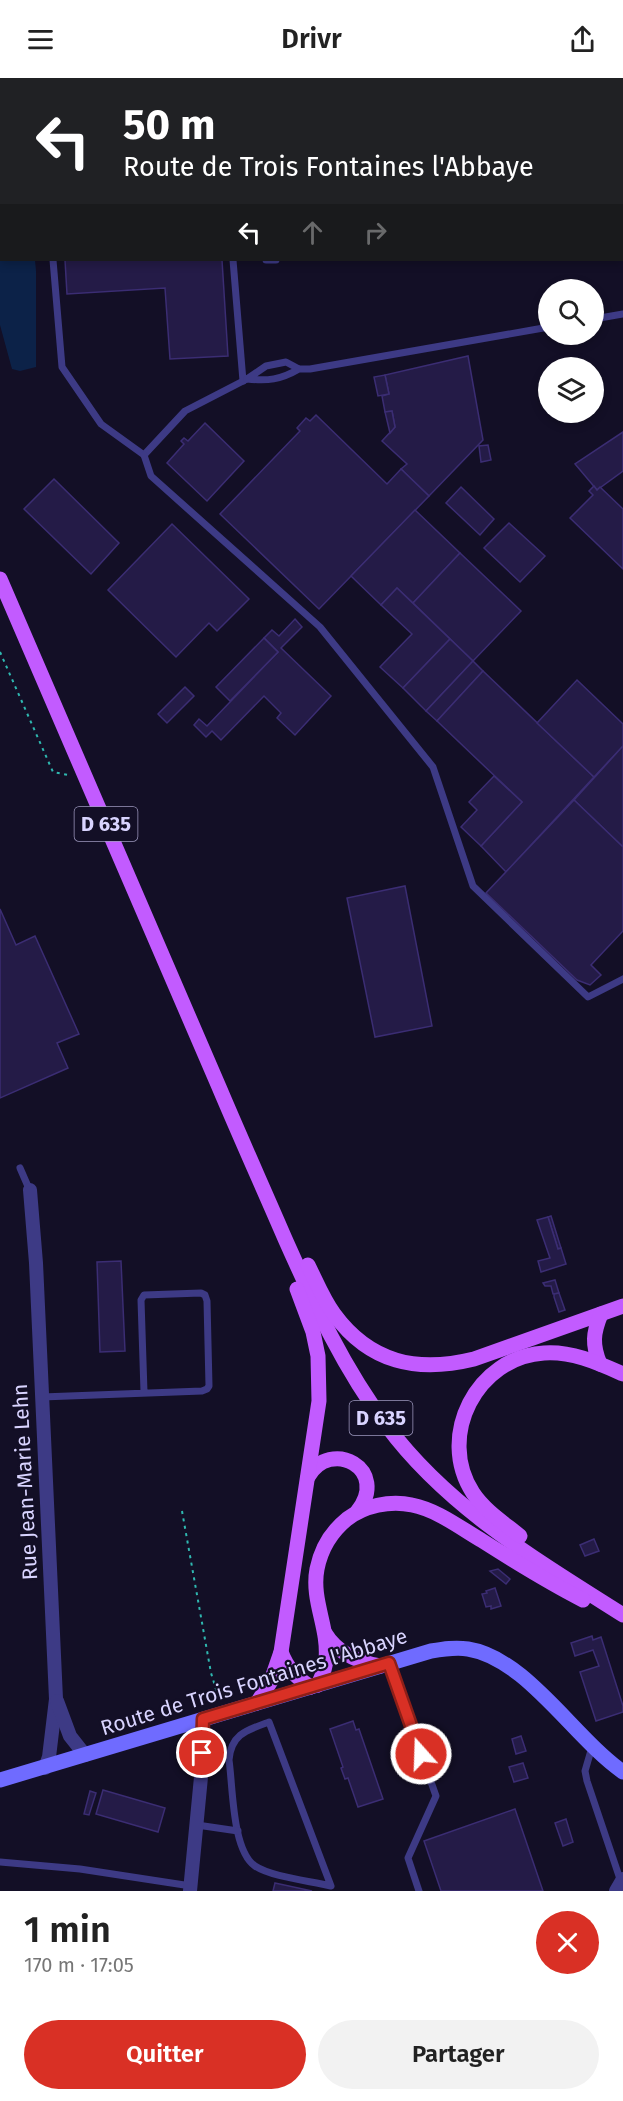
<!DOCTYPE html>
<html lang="fr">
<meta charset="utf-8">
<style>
body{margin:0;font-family:"Fira Sans",sans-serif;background:#f2f2f2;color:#222;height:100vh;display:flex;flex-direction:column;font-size:22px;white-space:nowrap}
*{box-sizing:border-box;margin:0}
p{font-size:20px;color:#767676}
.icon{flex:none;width:33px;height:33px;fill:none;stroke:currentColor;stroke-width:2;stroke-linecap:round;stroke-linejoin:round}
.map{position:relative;height:1813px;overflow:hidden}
.details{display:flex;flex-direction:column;background:#fff;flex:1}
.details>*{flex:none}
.hud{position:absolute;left:0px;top:0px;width:624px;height:183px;box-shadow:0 3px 9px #0003;background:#202124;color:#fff;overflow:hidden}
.controls{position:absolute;left:538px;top:201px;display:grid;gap:12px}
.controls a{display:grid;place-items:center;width:66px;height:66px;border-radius:50%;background:#fff;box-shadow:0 3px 9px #0003;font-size:30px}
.pin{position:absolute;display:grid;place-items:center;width:51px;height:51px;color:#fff;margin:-26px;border:3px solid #fff;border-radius:50%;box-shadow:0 2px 6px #0007}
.me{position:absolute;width:66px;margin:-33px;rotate:340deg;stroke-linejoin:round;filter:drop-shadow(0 0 4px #0008)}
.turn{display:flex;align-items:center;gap:21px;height:126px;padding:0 24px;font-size:27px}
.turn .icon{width:78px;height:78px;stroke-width:2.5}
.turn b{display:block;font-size:42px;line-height:51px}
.lanes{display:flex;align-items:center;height:57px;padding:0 24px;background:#0003;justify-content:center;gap:30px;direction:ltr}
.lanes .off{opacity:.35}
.round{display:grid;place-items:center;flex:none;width:63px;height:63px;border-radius:32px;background:#f2f2f2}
.headline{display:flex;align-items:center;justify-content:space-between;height:102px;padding:0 24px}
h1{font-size:36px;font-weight:600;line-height:45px}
.primary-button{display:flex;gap:12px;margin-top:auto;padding:12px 24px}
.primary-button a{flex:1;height:69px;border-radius:36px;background:#d93025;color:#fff;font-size:24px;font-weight:600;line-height:69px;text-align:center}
.primary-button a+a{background:#f2f2f2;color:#222}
header{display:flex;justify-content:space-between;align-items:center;height:78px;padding:0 24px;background:#fff;font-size:27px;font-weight:600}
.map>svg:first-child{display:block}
.water{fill:#0c2248}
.building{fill:#241b47;stroke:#3b2d73;stroke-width:1.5}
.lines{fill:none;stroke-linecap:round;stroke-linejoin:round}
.path{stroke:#2fb8b0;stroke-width:2;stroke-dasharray:3 4.5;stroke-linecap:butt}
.lane{stroke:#3d3a85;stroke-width:7}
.street{stroke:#3d3a85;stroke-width:14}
.secondary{stroke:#6f6bff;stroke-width:15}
.primary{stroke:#c25bff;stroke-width:15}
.route-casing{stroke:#8d1f18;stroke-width:15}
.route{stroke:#d93025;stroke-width:10}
.labels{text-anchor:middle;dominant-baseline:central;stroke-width:4.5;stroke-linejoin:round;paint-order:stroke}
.shield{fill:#130f26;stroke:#9e99be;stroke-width:1.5}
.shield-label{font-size:20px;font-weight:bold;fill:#d9d4ff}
.street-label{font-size:21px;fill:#d9d4ff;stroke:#130f26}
</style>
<header><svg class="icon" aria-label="menu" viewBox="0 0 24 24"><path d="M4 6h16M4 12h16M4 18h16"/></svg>Drivr<svg class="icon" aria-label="share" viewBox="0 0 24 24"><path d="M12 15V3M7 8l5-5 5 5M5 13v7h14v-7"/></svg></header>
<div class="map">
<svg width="623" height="1813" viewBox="0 0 623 1813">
<rect width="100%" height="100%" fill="#130f26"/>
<polygon class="water" points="0,0 12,1 2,2 2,182 35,182 36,193 36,289 20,293 12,291 0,247"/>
<g class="building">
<polygon points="65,182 222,182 228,278 170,281 165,210 67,216"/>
<polygon points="468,278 483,362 429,418 401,391 407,386 382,363 395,349 392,333 385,334 382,318 389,316 385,297"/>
<polygon points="385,297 389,316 378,318 374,299"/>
<polygon points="392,333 395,349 390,355 385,334"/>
<polygon points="316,337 387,406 401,391 429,418 319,531 220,436 300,353 297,350 306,340 310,343"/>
<polygon points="205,345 244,383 207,423 167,385 184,366 181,363 184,360 188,363"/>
<polygon points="623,354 623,393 597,412 575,386"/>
<polygon points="488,367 491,382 481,384 479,368"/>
<polygon points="54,401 119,465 91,496 24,431"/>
<polygon points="594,408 597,412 600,409 623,431 623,491 570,440 593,417 589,413"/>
<polygon points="461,409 494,441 480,457 446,425"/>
<polygon points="415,432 460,475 413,525 397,510 381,527 351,498"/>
<polygon points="509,445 545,478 520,504 484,470"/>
<polygon points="172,446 249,521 217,553 209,545 176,579 108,512"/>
<polygon points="460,475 521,533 473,583 413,525"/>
<polygon points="397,510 450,561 403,610 380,589 412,556 381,527"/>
<polygon points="295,541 302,549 281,570 331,618 295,657 277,640 281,635 264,618 221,662 212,653 206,659 194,647 199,641 207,648 231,623 278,574 264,560 272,552 279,558"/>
<polygon points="264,560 278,574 230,623 216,609"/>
<polygon points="450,561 473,583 426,633 403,610"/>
<polygon points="473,583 483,593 437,643 426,633"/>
<polygon points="483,593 594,699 506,794 481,768 522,724 437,643"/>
<polygon points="577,602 623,646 623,668 594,699 537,645"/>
<polygon points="185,609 194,618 167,645 158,636"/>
<polygon points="623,668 623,769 574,722"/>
<polygon points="494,698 522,724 481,768 461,749 477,732 469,724"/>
<polygon points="574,722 623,769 623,853 591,887 601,897 590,907 577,902 486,815"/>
<polygon points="405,808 432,948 375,959 347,820"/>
<polygon points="0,831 16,867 35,858 79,956 57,965 68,990 0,1020"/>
<polygon points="551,1138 561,1170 558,1171 548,1139"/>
<polygon points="548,1139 558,1171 561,1170 566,1186 541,1194 538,1183 550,1180 537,1142"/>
<polygon points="121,1183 125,1273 100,1274 97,1184"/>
<polygon points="555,1202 559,1215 553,1216 551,1208 545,1208 543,1205"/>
<polygon points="559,1215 565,1232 559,1234 554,1219 554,1216"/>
<polygon points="594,1461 599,1473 585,1478 580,1467"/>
<polygon points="498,1491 510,1501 506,1506 490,1493"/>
<polygon points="495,1510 501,1528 491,1531 491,1528 486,1529 482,1516 487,1515 486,1513"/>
<polygon points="592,1558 593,1562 601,1559 623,1628 623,1634 596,1643 580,1594 599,1588 593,1572 575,1578 571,1565"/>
<polygon points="353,1643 356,1652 359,1651 383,1721 358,1729 348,1700 345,1701 341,1690 343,1689 330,1651"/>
<polygon points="521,1658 526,1673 516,1676 512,1661"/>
<polygon points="523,1685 528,1700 514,1704 509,1689"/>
<polygon points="103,1712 165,1730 158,1754 96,1736"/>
<polygon points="90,1713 96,1715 89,1737 84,1736"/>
<polygon points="515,1731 543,1813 441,1813 424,1763"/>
<polygon points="566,1741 573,1764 563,1768 555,1745"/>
<polygon points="275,1805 312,1813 273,1813"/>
</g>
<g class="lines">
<g class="path">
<polyline points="0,574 53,694 68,697"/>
<polyline points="182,1433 211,1595 219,1621"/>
</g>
<g class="lane">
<polyline points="37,0 38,2"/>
<polyline points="218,0 218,2"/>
<polyline points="243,0 244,2"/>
<polyline points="273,0 273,2"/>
<polyline points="622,28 623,31"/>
<polyline points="53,182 62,289 101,346 144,377 185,333 247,301"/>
<polyline points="233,182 243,303"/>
<polyline points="266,182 276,182"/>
<polyline points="594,241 623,236"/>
<path d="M 299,291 C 280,302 268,303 247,301 L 266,288 L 286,284 L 299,291 L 310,291 L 549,249"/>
<polyline points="144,377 151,398 320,549 433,689 473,808 588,919 623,901"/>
<polyline points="20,1090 30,1113"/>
<polyline points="42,1319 202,1313 207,1311 209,1308 207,1223 205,1217 201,1215 144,1217 141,1222 144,1314"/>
<polyline points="389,1585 436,1718 408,1780 419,1813"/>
<path d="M 269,1644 L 331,1808 C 311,1803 271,1799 255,1788 C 232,1772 233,1709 229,1682 C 231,1656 247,1652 269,1644 Z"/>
<polyline points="592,1669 585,1693 587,1703 621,1804"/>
<polyline points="197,1747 238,1753"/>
<polyline points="0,1784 80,1791 191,1808"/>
</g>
<g class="street">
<polyline points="30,1112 36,1185 56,1621 49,1679 45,1690"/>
<polyline points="57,1623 70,1658 85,1677"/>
<polyline points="190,1813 201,1699 203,1641"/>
<polyline points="616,1813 623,1801"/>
</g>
<path class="secondary" d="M 0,1702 L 431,1573 C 443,1571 455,1569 468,1571 C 526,1580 574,1660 623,1694"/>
<g class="primary">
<path d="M 0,501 C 73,671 146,840 219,1009 C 241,1061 264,1112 286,1163 C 315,1228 344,1291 387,1348 C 448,1430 538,1483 623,1537"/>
<path d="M 308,1187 C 316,1203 323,1221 334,1236 C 370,1285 417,1295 474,1281 L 623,1228"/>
<path d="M 600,1286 C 592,1267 593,1255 601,1236"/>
<path d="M 308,1399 C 330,1359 391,1391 357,1434"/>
<path d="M 520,1458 C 504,1445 485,1433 473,1415 C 436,1358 477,1279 544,1275 C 572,1273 598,1285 623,1296"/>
<path d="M 325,1555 C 337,1575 358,1584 380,1588"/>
<path d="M 281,1574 C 287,1590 296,1600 311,1609"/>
<path d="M 318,1607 C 322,1598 326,1590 326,1581 C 329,1550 311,1522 317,1491 C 321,1471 331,1454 347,1441 C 364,1428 390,1422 412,1427 C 437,1432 459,1449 481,1462 C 514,1483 548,1504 583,1522"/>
<polyline points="257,1625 271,1603 281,1574 319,1323 318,1278 313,1254 297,1211"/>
</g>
</g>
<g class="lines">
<g class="route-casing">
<polyline id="route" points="202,1675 203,1641 389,1585 421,1676"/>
</g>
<use href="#route" class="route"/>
</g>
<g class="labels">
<g class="shield">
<rect x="74.5" y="729" width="63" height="34" rx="4.5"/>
<rect x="349.5" y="1323" width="63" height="34" rx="4.5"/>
</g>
<g class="shield-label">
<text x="106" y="746">D 635</text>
<text x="381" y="1340">D 635</text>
</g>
<g class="street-label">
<text transform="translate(25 1404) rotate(-93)">Rue Jean-Marie Lehn</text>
<text transform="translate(254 1604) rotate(-17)">Route de Trois Fontaines l'Abbaye</text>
</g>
</g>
</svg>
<div class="controls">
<a><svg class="icon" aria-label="search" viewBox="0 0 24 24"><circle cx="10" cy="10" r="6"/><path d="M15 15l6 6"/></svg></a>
<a><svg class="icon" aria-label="layers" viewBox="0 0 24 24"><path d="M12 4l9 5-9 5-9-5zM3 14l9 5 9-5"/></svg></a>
</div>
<div class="pin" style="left:202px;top:1675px;background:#d93025"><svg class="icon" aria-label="arrive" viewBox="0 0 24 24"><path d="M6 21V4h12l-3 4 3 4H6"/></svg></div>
<svg class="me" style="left:421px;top:1676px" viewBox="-20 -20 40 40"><circle r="17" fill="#d93025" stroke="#fff" stroke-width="3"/><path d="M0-11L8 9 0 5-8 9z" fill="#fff"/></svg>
<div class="hud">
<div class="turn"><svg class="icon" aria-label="left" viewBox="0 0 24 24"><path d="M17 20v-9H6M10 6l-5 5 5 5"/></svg><div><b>50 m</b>Route de Trois Fontaines l'Abbaye</div></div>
<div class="lanes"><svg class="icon" aria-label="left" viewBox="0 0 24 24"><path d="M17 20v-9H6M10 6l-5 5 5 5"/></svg><svg class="icon off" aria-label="ahead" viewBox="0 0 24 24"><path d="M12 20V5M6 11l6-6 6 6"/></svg><svg class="icon off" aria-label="right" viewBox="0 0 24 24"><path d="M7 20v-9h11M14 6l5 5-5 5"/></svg></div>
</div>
</div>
<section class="details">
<div class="headline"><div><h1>1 min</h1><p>170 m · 17:05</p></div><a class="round" style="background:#d93025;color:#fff"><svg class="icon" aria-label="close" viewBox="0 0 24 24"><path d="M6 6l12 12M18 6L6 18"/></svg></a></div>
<div class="primary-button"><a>Quitter</a><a>Partager</a></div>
</section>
